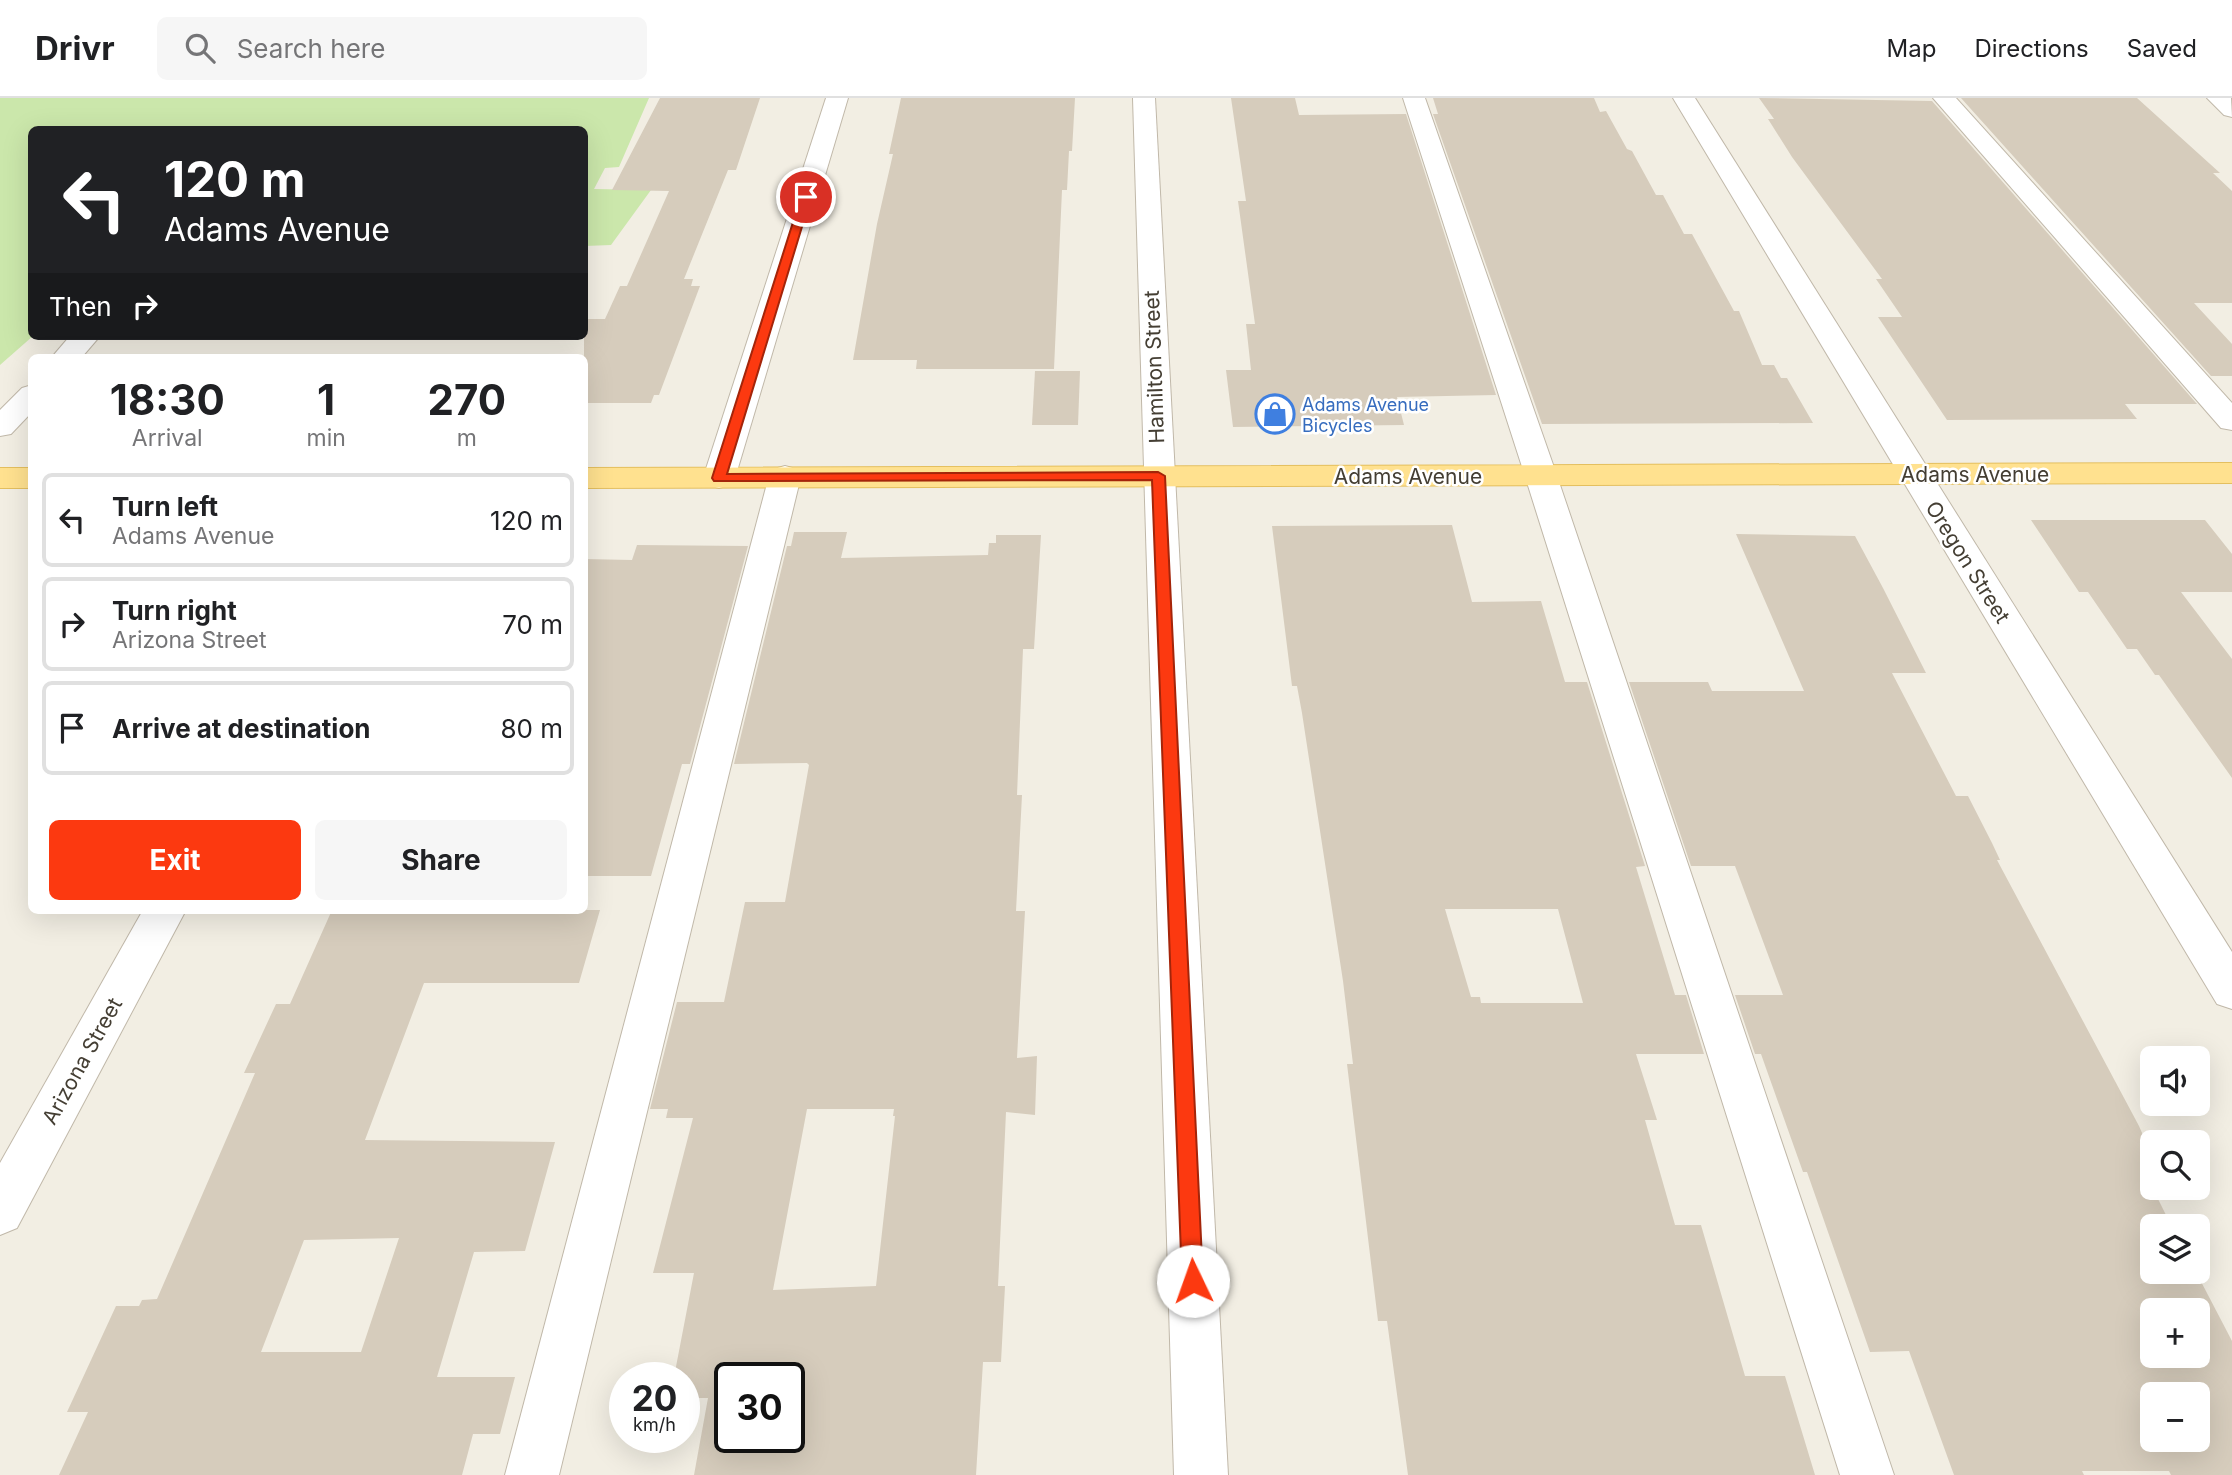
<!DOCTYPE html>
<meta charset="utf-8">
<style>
body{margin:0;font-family:Inter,sans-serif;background:#f6f6f6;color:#202124;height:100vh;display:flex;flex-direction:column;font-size:26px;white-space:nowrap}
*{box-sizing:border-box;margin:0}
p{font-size:23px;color:#757577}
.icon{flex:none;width:38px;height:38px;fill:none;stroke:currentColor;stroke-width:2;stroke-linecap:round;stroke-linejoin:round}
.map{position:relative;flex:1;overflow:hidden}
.details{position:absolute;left:28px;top:256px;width:560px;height:560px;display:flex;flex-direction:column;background:#fff;border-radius:10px;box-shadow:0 7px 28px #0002}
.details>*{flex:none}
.top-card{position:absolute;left:28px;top:28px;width:560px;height:214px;border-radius:10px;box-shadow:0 7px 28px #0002;background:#202124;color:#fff;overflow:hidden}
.fabs{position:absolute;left:2140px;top:948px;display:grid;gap:14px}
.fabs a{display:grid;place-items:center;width:70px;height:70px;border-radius:10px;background:#fff;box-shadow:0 7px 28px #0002;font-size:35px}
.speed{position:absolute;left:609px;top:1264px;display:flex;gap:14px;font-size:35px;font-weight:700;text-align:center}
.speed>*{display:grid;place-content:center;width:91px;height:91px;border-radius:50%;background:#fff;box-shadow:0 7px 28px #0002;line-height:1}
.speed small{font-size:18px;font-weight:400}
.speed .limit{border:4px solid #111;border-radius:10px;background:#fff;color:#111}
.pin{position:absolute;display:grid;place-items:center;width:60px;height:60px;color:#fff;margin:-30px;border:4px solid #fff;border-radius:50%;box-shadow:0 2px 7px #0007}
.me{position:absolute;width:77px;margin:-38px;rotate:357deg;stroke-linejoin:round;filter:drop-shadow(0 0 5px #0008)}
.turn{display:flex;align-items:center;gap:24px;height:147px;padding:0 21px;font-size:32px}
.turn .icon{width:91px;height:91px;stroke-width:2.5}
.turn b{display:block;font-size:49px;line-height:60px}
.then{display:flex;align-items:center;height:66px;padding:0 21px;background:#0003;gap:14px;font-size:26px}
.eta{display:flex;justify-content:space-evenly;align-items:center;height:119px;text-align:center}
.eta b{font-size:42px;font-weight:700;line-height:49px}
.cta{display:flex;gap:14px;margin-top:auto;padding:14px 21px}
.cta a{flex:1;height:80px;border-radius:10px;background:#fc3910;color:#fff;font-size:28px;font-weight:700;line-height:80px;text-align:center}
.cta a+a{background:#f6f6f6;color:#202124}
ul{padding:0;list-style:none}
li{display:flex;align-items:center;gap:21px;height:94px;margin:0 14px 10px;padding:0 7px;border:4px solid #e0e0e0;border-radius:10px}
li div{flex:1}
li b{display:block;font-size:26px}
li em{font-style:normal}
header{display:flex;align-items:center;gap:42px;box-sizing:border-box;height:98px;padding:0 35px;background:#fff;border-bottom:2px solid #e0e0e0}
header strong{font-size:33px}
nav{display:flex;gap:38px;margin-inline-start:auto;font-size:24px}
.search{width:490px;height:63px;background:#f6f6f6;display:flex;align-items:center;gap:18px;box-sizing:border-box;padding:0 24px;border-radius:10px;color:#757577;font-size:26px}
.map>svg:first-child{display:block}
.green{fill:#cbe7ab}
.building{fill:#d6ccbc;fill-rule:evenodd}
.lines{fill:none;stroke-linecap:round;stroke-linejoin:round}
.minor-casing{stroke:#c0b8a9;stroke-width:2}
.major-casing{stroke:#e4bf5f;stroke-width:2}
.minor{fill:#fff;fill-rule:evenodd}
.major{fill:#ffe18f;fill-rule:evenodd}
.route{fill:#fc3910;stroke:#a4250a;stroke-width:2}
.labels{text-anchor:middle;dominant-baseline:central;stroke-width:5;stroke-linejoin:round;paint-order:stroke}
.far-shop-label{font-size:18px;fill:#366cbe;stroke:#fff;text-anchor:start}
.street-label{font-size:21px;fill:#443e33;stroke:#fff}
</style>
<header>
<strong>Drivr</strong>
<div class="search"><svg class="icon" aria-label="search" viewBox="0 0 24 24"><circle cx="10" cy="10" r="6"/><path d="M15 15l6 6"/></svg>Search here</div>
<nav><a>Map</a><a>Directions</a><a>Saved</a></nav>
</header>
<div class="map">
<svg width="2232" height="1377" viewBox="0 0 2232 1377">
<rect width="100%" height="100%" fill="#f2eee3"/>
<polygon class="green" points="0,0 649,0 619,69 605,70 594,91 651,92 611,147 585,148 584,32 32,32 33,238 0,267"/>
<g class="building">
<polygon points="660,0 760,0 736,72 728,72 684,181 693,181 691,188 700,188 659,297 654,297 651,305 584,305 584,221 605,221 620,188 627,188 669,93 612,92"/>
<polygon points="901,0 1075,0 1072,53 1069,53 1067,92 1062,92 1054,271 916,271 917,262 853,262 877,126 893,56 889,56"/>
<polygon points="1231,0 1295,0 1299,17 1406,16 1496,297 1397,299 1404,327 1233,329 1226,272 1251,272 1246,226 1255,226 1238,103 1246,103"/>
<polygon points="1433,0 1594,0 1600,14 1606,13 1627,51 1632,53 1656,97 1663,97 1684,136 1692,136 1734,213 1739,213 1762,267 1774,267 1781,280 1787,280 1813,325 1542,326 1433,16 1438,16"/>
<polygon points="1759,0 1932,3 2197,306 2125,306 2137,321 1947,322 1878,219 1902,219 1876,181 1882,181 1792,59 1768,21 1774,21"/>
<polygon points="1961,0 2137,0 2220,75 2213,75 2232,93 2232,205 2194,205 2232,246 2232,278 2211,278"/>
<polygon points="1035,273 1080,273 1078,327 1032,327"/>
<polygon points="2031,422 2205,422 2232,456 2232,494 2181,494 2232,561 2232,680 2159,577 2155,577 2137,551 2127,551 2088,494 2079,494"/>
<path d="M 1452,427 L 1472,504 L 1541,503 L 1565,584 L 1587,584 L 1645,768 L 1636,769 L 1675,897 L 1686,897 L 1704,956 L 1636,956 L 1657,1022 L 1645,1022 L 1675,1127 L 1701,1127 L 1745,1278 L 1785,1278 L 1815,1377 L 1408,1377 L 1387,1223 L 1378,1223 L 1347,966 L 1353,966 L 1343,883 L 1302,615 L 1297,588 L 1292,588 L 1272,428 ZM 1445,811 L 1558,811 L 1583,905 L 1481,905 L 1480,899 L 1471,899 Z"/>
<path d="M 794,434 L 847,434 L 841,460 L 988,457 L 989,445 L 996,445 L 996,437 L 1041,437 L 1034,551 L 1023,551 L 1017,697 L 1022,697 L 1016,813 L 1025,813 L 1017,960 L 1037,958 L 1035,1017 L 1006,1014 L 998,1188 L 1005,1188 L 1001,1264 L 983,1264 L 976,1377 L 694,1377 L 708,1300 L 684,1300 L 684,1279 L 674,1279 L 694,1175 L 653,1175 L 693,1020 L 666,1020 L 668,1011 L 650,1011 L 677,904 L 724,904 L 745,804 L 785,804 L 809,667 L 807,665 L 734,666 L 787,448 L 791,448 ZM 807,1011 L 894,1011 L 893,1018 L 895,1018 L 876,1188 L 773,1192 ZM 730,1279 L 789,1279 L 789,1339 L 730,1339 Z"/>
<path d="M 1736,436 L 1855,438 L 1883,490 L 1926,575 L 1892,575 L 1956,698 L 1968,698 L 1992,745 L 2000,762 L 1997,762 L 2139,1028 L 2152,1058 L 2152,1090 L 2169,1090 L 2171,1093 L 2154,1093 L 2172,1129 L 2152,1129 L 2152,1174 L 2196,1174 L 2232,1243 L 2232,1377 L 2171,1377 L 2169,1373 L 2082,1373 L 2084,1377 L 1954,1377 L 1909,1253 L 1870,1254 L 1807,1074 L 1803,1074 L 1761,956 L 1755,956 L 1735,897 L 1783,897 L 1735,768 L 1691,768 L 1629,584 L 1708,584 L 1712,593 L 1804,593 ZM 2152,1213 L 2198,1213 L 2198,1258 L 2152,1258 ZM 2152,1297 L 2198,1297 L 2198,1342 L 2152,1342 Z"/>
<polygon points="637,447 748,448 690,666 682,666 651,778 584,778 584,461 632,462"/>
<path d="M 332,812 L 600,812 L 579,885 L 424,885 L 365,1042 L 555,1044 L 525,1153 L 474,1154 L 437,1279 L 515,1279 L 500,1336 L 473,1336 L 462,1377 L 59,1377 L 88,1314 L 67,1314 L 116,1208 L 139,1208 L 142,1202 L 157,1201 L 255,975 L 244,975 L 276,906 L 290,906 ZM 399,1140 L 361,1254 L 261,1254 L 304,1142 Z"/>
</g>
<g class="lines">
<g class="minor-casing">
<g id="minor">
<polygon points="826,0 848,0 735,380 730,387 719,390 708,387 703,380"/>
<polygon points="1133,0 1155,0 1228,1377 1174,1377"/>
<polygon points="1403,0 1425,0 1557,378 1894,1377 1840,1377 1525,378"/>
<polygon points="1673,0 1695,0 2232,854 2232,911 2217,906"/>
<polygon points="1933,0 1956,0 2232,305 2232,332 2221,330"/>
<polygon points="2207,0 2231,0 2232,19 2224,17"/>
<polygon points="70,238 100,238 82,259 52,259"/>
<polygon points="32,287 32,314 11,336 0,338 0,312 22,290"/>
<polygon points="785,368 796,371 801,378 559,1377 505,1377 769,378 774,371"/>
<polygon points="143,812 186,812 17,1130 0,1137 0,1065"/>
</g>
</g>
<g class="major-casing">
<g id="major">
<polygon points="2232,365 2232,385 584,390 584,370"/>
<rect x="0" y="370" width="32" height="20"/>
</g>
</g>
<use href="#minor" class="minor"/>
<use href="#major" class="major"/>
</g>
<polygon class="route" points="806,96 811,99 727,376 1158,374 1165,378 1203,1183 1200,1190 1193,1193 1185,1190 1182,1183 1152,382 714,383 712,380 801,99"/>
<defs>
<g id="shop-ring" transform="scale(2.0125)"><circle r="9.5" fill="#fff" stroke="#3f7fe0" stroke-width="1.5"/><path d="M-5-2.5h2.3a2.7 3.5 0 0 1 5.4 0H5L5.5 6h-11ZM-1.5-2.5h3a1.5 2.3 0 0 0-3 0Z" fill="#3f7fe0"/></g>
</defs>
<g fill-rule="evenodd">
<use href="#shop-ring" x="1275" y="316"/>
</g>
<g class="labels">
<g class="far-shop-label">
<text x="1302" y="306">Adams Avenue<tspan x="1302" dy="21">Bicycles</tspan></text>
</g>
<g class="street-label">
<text transform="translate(1154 269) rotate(-92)">Hamilton Street</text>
<text x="1975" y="376">Adams Avenue</text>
<text x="1408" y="378">Adams Avenue</text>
<text transform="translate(1968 464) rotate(58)">Oregon Street</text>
<text transform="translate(82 963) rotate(-61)">Arizona Street</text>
</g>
</g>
</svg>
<div class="fabs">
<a><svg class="icon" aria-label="sound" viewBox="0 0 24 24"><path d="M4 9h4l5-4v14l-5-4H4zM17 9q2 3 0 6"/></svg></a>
<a><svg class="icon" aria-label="search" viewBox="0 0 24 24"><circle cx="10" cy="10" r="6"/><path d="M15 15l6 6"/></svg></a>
<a><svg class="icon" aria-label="layers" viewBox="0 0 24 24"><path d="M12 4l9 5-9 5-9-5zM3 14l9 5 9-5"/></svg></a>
<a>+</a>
<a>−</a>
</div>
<div class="speed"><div>20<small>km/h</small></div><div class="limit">30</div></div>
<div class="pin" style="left:806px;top:99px;background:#d93025"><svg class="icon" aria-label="arrive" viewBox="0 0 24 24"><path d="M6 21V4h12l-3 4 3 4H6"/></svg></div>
<svg class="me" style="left:1193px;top:1183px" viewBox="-20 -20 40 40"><circle r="19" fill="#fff"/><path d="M0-13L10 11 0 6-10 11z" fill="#fc3910"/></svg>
<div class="top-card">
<div class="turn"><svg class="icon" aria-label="left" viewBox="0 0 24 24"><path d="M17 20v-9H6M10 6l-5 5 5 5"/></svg><div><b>120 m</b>Adams Avenue</div></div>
<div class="then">Then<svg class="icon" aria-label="right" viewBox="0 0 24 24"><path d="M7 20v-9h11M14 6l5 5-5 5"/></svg></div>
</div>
<section class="details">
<div class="eta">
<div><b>18:30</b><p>Arrival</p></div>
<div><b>1</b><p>min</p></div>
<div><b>270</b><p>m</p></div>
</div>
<ul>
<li><svg class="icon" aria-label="left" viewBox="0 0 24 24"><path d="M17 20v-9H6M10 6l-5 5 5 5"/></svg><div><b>Turn left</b><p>Adams Avenue</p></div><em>120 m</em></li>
<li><svg class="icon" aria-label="right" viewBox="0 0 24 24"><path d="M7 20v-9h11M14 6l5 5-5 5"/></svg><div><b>Turn right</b><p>Arizona Street</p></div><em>70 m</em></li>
<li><svg class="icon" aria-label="arrive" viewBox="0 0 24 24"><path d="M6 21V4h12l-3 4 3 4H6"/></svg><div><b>Arrive at destination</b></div><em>80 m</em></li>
</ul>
<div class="cta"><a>Exit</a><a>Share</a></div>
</section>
</div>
